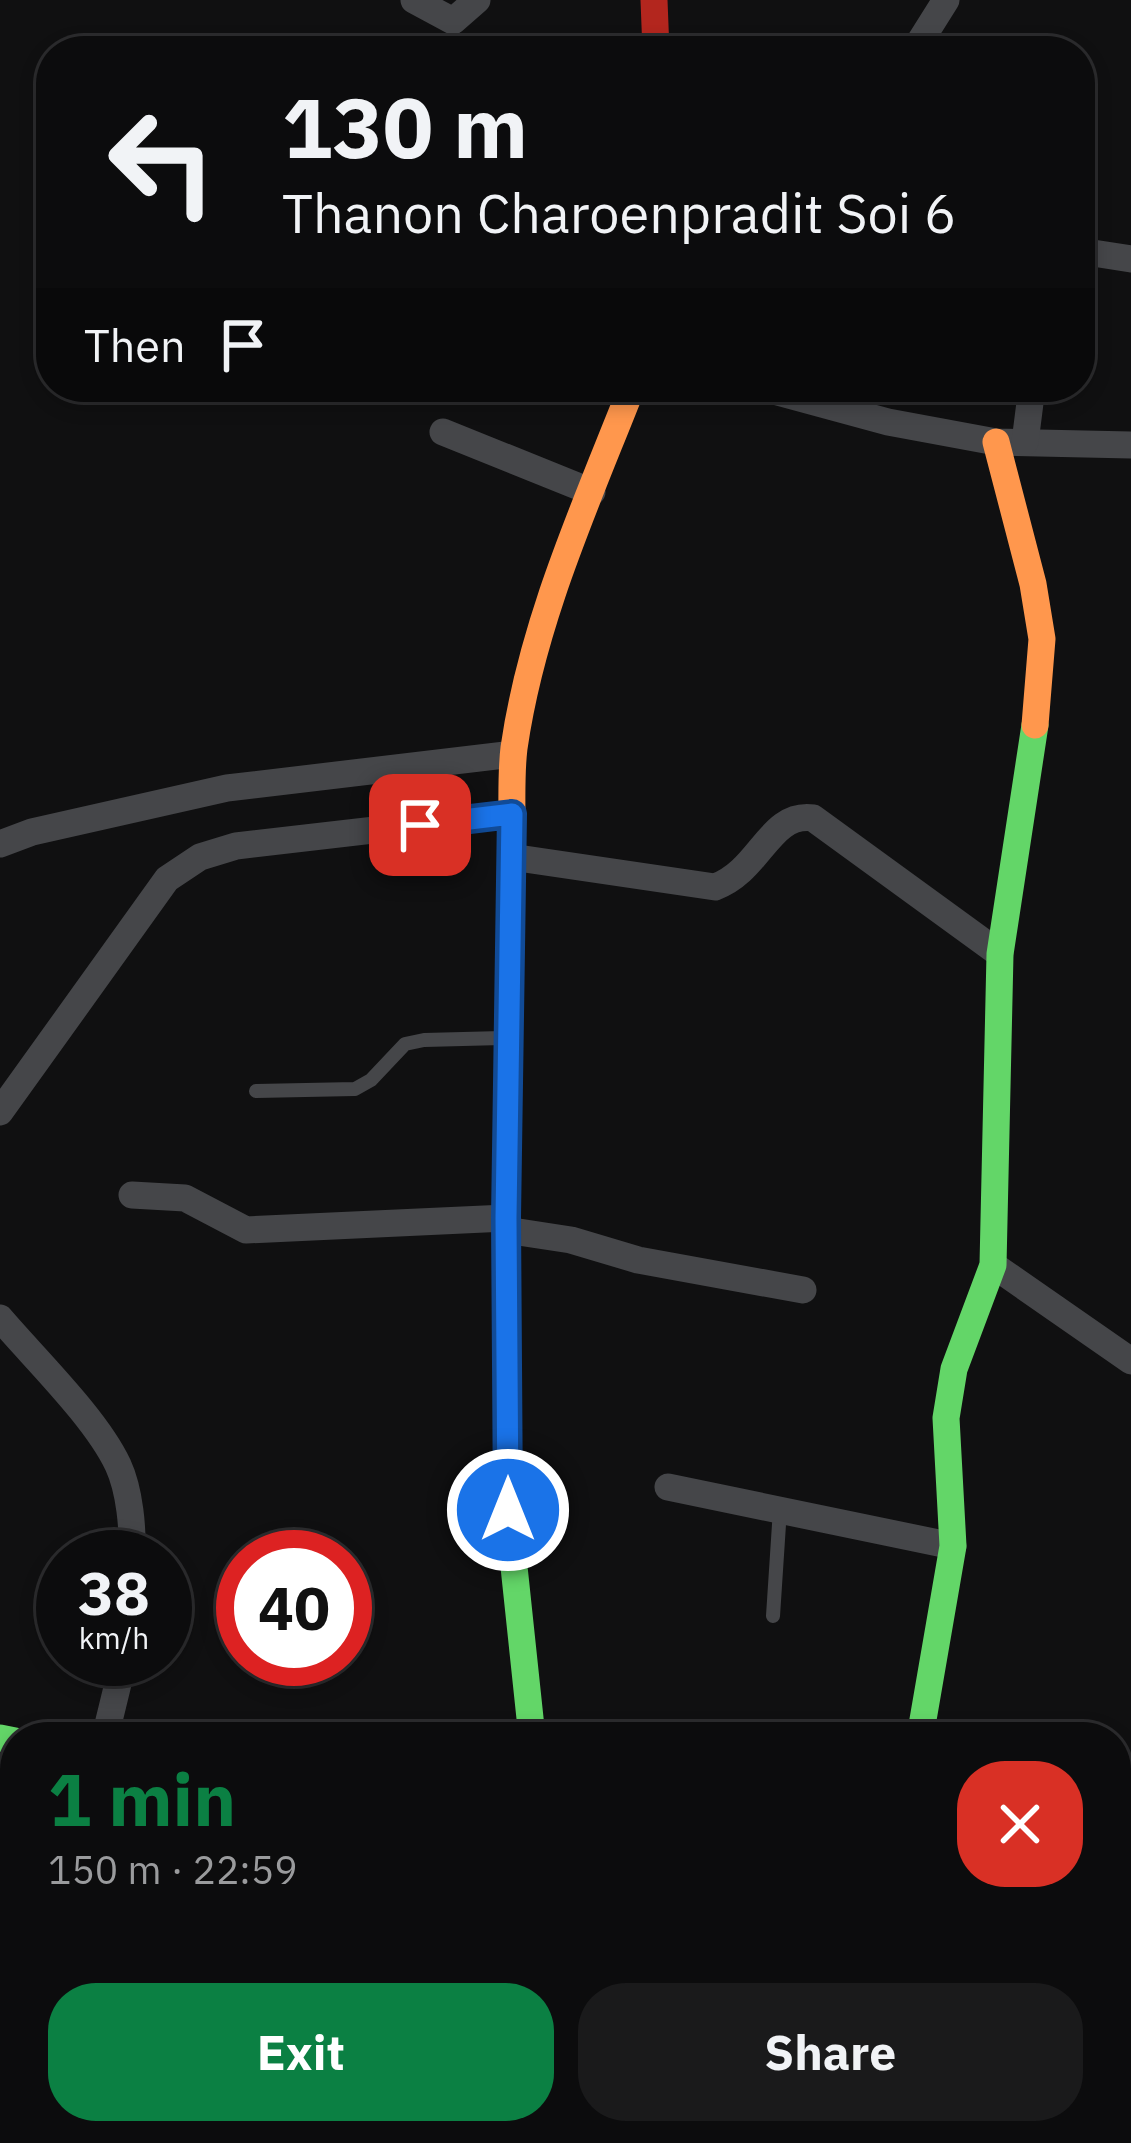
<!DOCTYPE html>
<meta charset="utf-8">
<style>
body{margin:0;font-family:"IBM Plex Sans",sans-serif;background:#1a1a1b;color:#f1f3f6;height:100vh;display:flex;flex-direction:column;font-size:45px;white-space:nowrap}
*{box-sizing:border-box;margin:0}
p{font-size:39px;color:#9a9b9d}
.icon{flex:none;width:66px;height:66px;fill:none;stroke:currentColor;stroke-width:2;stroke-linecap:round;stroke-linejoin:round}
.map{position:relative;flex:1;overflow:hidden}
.side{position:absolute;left:0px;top:1722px;width:1131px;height:423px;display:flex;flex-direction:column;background:#0c0c0d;border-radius:48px 48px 0 0;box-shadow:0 6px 18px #0003,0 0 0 3px #2c2c2e}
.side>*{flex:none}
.hud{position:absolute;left:36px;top:36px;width:1059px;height:366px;border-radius:48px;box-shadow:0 6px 18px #0003,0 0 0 3px #2c2c2e;background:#0c0c0d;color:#f1f3f6;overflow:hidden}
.speed{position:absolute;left:36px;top:1530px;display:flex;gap:24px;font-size:60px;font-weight:700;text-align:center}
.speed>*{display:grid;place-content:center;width:156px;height:156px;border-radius:50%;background:#0c0c0d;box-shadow:0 6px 18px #0003,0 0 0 3px #2c2c2e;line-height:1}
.speed small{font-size:30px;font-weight:400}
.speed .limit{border:18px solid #d22;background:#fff;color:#111}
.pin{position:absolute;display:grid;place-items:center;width:102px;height:102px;color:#fff;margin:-51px;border-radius:24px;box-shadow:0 6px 18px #0006}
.me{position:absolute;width:132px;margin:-66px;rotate:0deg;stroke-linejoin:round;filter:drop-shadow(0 0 9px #0008)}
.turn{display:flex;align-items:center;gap:42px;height:252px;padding:0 48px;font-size:54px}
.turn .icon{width:156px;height:156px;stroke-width:2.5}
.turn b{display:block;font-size:84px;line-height:102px}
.then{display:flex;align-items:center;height:114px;padding:0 48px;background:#0003;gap:24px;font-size:45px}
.round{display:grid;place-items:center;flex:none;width:126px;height:126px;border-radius:48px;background:#1a1a1b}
.headline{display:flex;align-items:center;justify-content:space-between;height:204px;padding:0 48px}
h1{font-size:72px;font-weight:700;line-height:90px;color:#0b8043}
.cta{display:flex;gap:24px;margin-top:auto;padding:24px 48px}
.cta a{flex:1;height:138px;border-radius:48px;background:#0b8043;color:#fff;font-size:48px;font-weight:700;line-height:138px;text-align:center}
.cta a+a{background:#1a1a1b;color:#f1f3f6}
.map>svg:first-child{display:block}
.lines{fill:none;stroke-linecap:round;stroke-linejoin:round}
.lane{stroke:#454649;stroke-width:14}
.street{stroke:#454649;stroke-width:27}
.fast{stroke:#63d668;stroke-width:27}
.slow{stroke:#ff974d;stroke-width:27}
.jam{stroke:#b3261e;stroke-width:27}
.route-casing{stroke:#114b97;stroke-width:30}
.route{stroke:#1a73e8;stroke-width:21}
</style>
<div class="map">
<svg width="1131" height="2143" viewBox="0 0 1131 2143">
<rect width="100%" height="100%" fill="#101011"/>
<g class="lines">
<g class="lane">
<polyline points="256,1091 355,1089 371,1080 405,1044 424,1040 502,1038"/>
<polyline points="773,1616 780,1509"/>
<polyline points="993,2143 994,2130"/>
</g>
<g class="street">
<polyline points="414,0 453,21 477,0"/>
<polyline points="914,51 946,0"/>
<polyline points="1080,251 1131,259"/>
<polyline points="759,387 888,422 996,442 1131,445"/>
<polyline points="443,432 592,492"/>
<polyline points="1025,442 1032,387"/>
<polyline points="0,844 32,832 227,788 513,754"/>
<path d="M 511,857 L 715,887 C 761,870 769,812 813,818 L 1000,954"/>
<polyline points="0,1112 167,879 200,857 236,846 512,814"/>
<polyline points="132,1195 185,1198 246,1230 506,1218"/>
<polyline points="506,1230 571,1240 638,1260 803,1290"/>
<polyline points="993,1265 1131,1361"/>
<path d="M 0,1318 C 35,1359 96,1418 118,1465 C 130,1491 133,1529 132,1557"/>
<polyline points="668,1487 953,1546"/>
<polyline points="105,1737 124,1659"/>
<polyline points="0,2050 15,2066"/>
<polyline points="419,2130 420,2143"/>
<polyline points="636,2130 647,2140 848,2135"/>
<polyline points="0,2139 15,2127"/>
</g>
<g class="fast">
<polyline points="512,823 506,1218 508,1510 532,1737"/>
<polyline points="920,1737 953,1546 946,1418 954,1369 993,1265 1000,954 1035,725"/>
<polyline points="0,1738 15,1741"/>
<polyline points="1116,1878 1131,1879"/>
</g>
<g class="slow">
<polyline points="996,442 1033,584 1042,639 1035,725"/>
<path d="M 512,823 C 512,798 511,772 514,748 C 532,622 586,504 632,387"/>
</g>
<polyline class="jam" points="654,0 656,51"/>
</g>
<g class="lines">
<g class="route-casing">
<polyline id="route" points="420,825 512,814 506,1218 508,1510"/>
</g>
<use href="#route" class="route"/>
</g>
</svg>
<div class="speed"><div>38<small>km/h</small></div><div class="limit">40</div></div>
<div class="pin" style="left:420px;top:825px;background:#d93025"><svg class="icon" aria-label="arrive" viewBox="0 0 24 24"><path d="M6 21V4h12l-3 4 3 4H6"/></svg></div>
<svg class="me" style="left:508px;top:1510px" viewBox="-20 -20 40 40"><circle r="17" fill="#1a73e8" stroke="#fff" stroke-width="3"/><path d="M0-11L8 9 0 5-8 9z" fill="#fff"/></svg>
<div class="hud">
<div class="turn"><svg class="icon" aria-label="left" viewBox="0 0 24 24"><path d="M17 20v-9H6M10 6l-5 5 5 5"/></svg><div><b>130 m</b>Thanon Charoenpradit Soi 6</div></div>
<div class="then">Then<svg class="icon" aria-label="arrive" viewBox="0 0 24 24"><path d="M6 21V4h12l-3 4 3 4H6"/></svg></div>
</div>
<section class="side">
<div class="headline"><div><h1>1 min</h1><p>150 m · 22:59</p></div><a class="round" style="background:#d93025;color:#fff"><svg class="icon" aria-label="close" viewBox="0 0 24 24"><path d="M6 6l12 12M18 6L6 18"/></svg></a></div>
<div class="cta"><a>Exit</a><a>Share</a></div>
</section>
</div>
